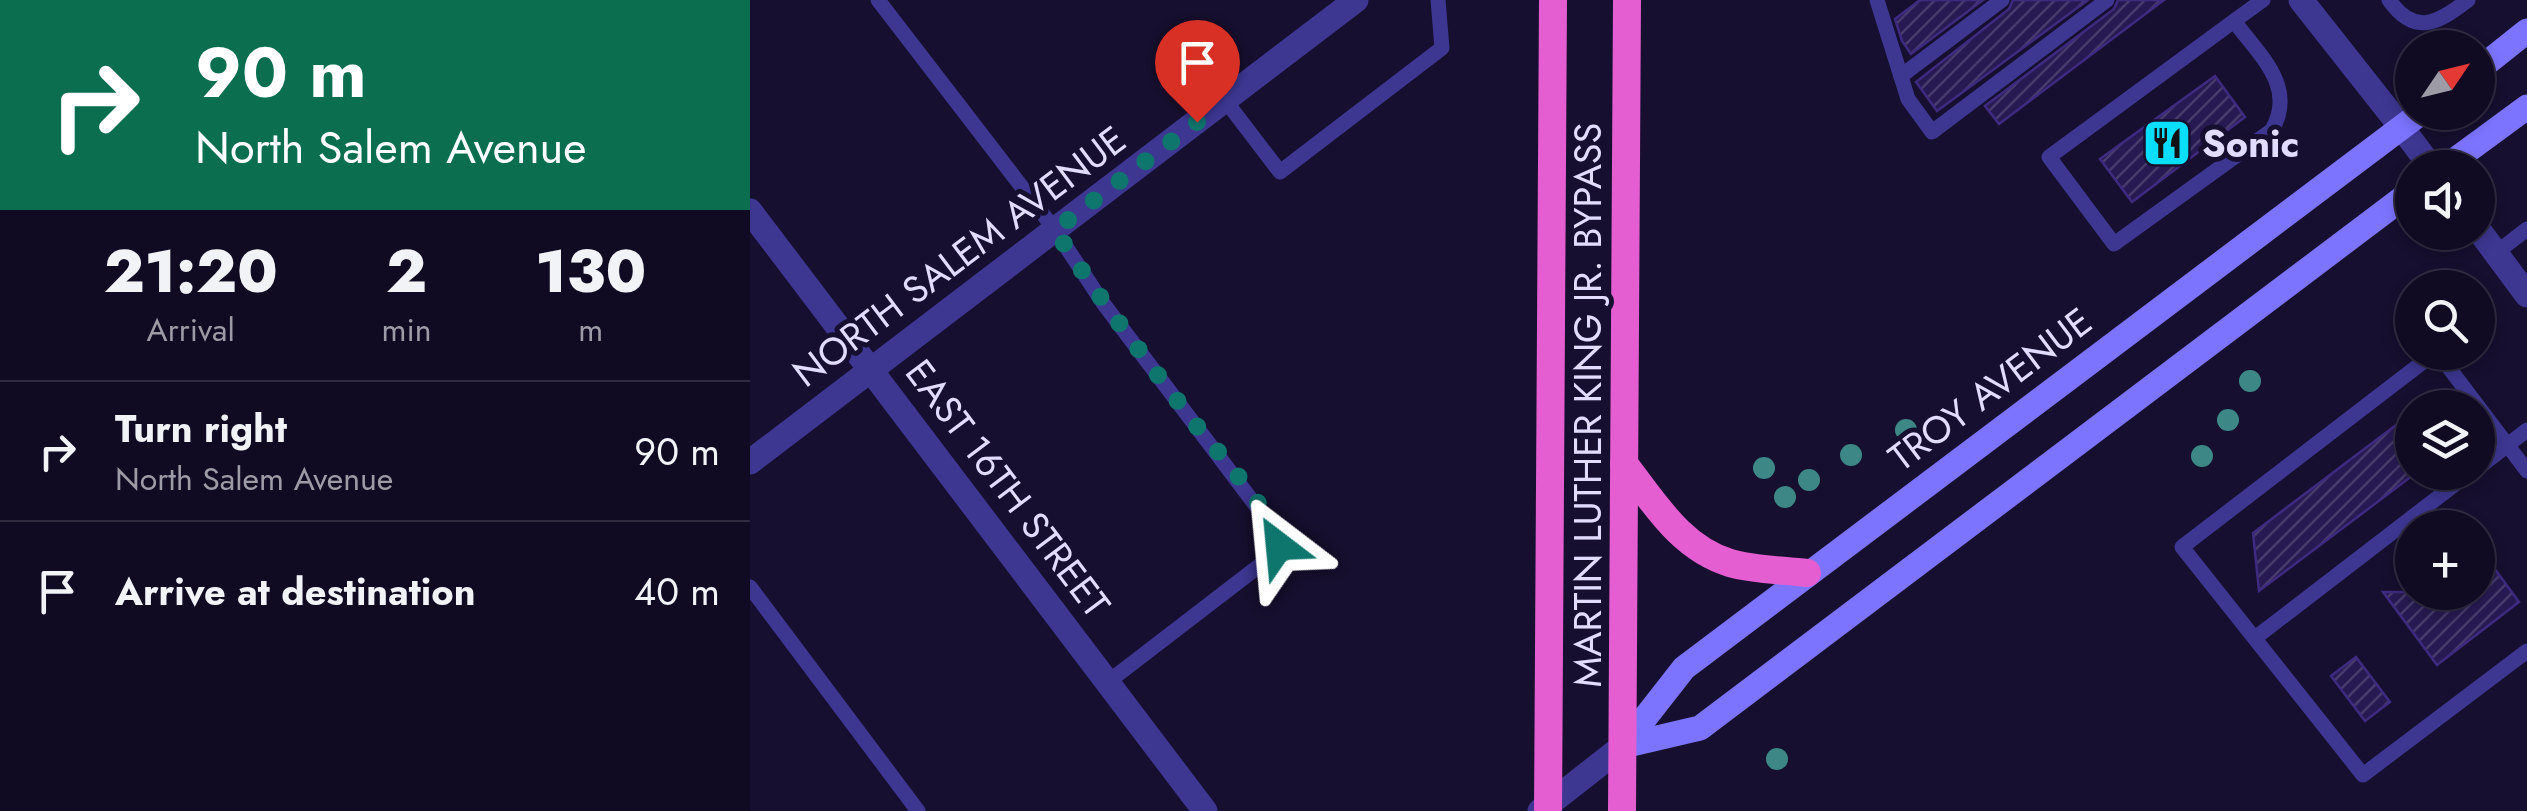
<!DOCTYPE html>
<style>
body{margin:0;font-family:Jost,sans-serif;background:#1e1930;color:#f1f3f6;height:100vh;display:flex;flex-direction:column;font-size:38px;white-space:nowrap}
*{box-sizing:border-box;margin:0}
p{font-size:32px;color:#9c9ba6}
.icon{flex:none;width:55px;height:55px;fill:none;stroke:currentColor;stroke-width:2;stroke-linecap:round;stroke-linejoin:round}
.map{position:relative;flex:1;overflow:hidden}
.drawer{display:flex;flex-direction:column;background:#100b23;width:750px}
.drawer>*{flex:none}
.banner{background:#0b6e4f;color:#fff;overflow:hidden}
.needle{width:65px;rotate:55deg}
.buttons{position:absolute;left:1645px;top:30px;display:grid;gap:20px}
.buttons a{display:grid;place-items:center;width:100px;height:100px;border-radius:50%;background:#100b23;box-shadow:0 5px 15px #0003,0 0 0 2px #302b41;font-size:50px}
.pin{position:absolute;display:grid;place-items:center;width:85px;height:85px;color:#fff;margin:-102px -42px;border-radius:50% 50% 50% 0;rotate:-45deg;box-shadow:0 0 10px #0007}
.pin .icon{rotate:45deg}
.me{position:absolute;width:110px;margin:-55px;rotate:331deg;stroke-linejoin:round;filter:drop-shadow(0 0 8px #0008)}
.turn{display:flex;align-items:center;gap:35px;height:210px;padding:0 30px;font-size:45px}
.turn .icon{width:130px;height:130px;stroke-width:2.5}
.turn b{display:block;font-size:70px;line-height:85px}
.eta{display:flex;justify-content:space-evenly;align-items:center;height:170px;text-align:center}
.eta b{font-size:60px;font-weight:800;line-height:70px}
ul{padding:0;list-style:none}
li{display:flex;align-items:center;gap:30px;height:140px;padding:0 30px;border-top:2px solid #302b41}
li div{flex:1}
li b{display:block;font-size:38px}
li em{font-style:normal}
main{display:flex;flex:1;min-height:0}
.map>svg:first-child{display:block}
.building{fill:url(#building-hatch);stroke:#3e2a80;stroke-width:2.5}
.lines{fill:none;stroke-linecap:round;stroke-linejoin:round}
.service{stroke:#3d3792;stroke-width:15}
.minor{stroke:#3d3792;stroke-width:25}
.tertiary{stroke:#3d3792;stroke-width:25}
.secondary{stroke:#7c74ff;stroke-width:25}
.trunk{stroke:#e45ed1;stroke-width:28}
.tree{fill:#3d8886}
.route{stroke:#0f766e;stroke-width:18;stroke-dasharray:0 32.4}
.labels{text-anchor:middle;dominant-baseline:central;stroke-width:10;stroke-linejoin:round;paint-order:stroke}
.poi-label{font-size:38px;font-weight:bold;fill:#e2ddff;stroke:#160f2f;text-anchor:start}
.street-label{font-size:38px;fill:#e2ddff;stroke:#160f2f}
</style>
<main>
<section class="drawer">
<div class="banner">
<div class="turn"><svg class="icon" aria-label="right" viewBox="0 0 24 24"><path d="M7 20v-9h11M14 6l5 5-5 5"/></svg><div><b>90 m</b>North Salem Avenue</div></div>
</div>
<div class="eta">
<div><b>21:20</b><p>Arrival</p></div>
<div><b>2</b><p>min</p></div>
<div><b>130</b><p>m</p></div>
</div>
<ul>
<li><svg class="icon" aria-label="right" viewBox="0 0 24 24"><path d="M7 20v-9h11M14 6l5 5-5 5"/></svg><div><b>Turn right</b><p>North Salem Avenue</p></div><em>90 m</em></li>
<li><svg class="icon" aria-label="arrive" viewBox="0 0 24 24"><path d="M6 21V4h12l-3 4 3 4H6"/></svg><div><b>Arrive at destination</b></div><em>40 m</em></li>
</ul>
</section>
<div class="map">
<svg width="1777" height="811" viewBox="0 0 1777 811">
<defs>
<pattern id="building-hatch" width="6" height="6" patternUnits="userSpaceOnUse" patternTransform="scale(2.5)"><rect width="6" height="6" fill="#271a52"/><path d="M-1 1l2-2M0 6l6-6M5 7l2-2" fill="none" stroke="#463b6c"/></pattern>
</defs>
<rect width="100%" height="100%" fill="#160f2f"/>
<g class="building">
<polygon points="1170,0 1233,0 1161,54 1152,41 1145,19"/>
<polygon points="1263,0 1338,0 1187,111 1166,82 1259,9"/>
<polygon points="1368,0 1414,0 1249,124 1235,106 1364,9"/>
<polygon points="1465,76 1495,117 1382,202 1350,159"/>
<polygon points="1662,413 1662,476 1509,591 1503,533"/>
<polygon points="1728,546 1769,602 1687,665 1633,592 1728,592"/>
<polygon points="1606,657 1640,702 1615,721 1581,676"/>
</g>
<g class="lines">
<g class="service">
<polyline points="128,0 305,230 353,303 525,531 529,546 518,559 358,682"/>
<polyline points="1127,0 1158,99 1182,132 1357,0"/>
<path d="M 1639,0 C 1665,37 1688,23 1718,0"/>
<path d="M 1484,21 C 1509,55 1547,86 1522,130 L 1364,244 L 1299,157 L 1484,21 L 1513,0"/>
<polyline points="1151,76 1252,0"/>
<polyline points="475,100 530,172 692,48 688,0"/>
<polyline points="1746,253 1777,229"/>
<polyline points="1686,352 1432,547 1613,775 1777,651"/>
<polyline points="1687,352 1777,471"/>
<polyline points="1728,468 1777,430"/>
<polyline points="0,587 168,811"/>
<polyline points="1505,638 1721,472"/>
</g>
<g class="minor">
<polyline points="1551,0 1652,128"/>
<polyline points="0,211 455,811"/>
<polyline points="0,462 606,0"/>
</g>
<g class="tertiary">
<polyline points="1652,128 1682,168"/>
<polyline points="1728,229 1777,295"/>
<polyline points="790,811 873,746"/>
</g>
<g class="secondary">
<polyline points="1728,70 1777,31"/>
<polyline points="1694,168 1777,107"/>
<polyline points="873,746 934,668 1672,112"/>
<polyline points="873,746 950,728 1662,191"/>
</g>
<g class="trunk">
<path d="M 874,464 C 904,502 930,548 980,563 C 1004,570 1032,570 1057,573"/>
<polyline points="798,811 803,0"/>
<polyline points="872,811 877,0"/>
</g>
</g>
<g class="tree">
<circle cx="1500" cy="381" r="11"/>
<circle cx="1478" cy="420" r="11"/>
<circle cx="1156" cy="430" r="11"/>
<circle cx="1101" cy="455" r="11"/>
<circle cx="1452" cy="456" r="11"/>
<circle cx="1014" cy="468" r="11"/>
<circle cx="1059" cy="480" r="11"/>
<circle cx="1035" cy="497" r="11"/>
<circle cx="1027" cy="759" r="11"/>
</g>
<g class="lines">
<path class="route" d="M 447,122 L 305,230 C 349,298 397,361 446,425 C 472,458 519,506 529,546"/>
</g>
<defs>
<g id="restaurant-square" transform="scale(2.5)"><rect x="-9" y="-9" width="18" height="18" rx="4" fill="#09deff" stroke="#160f2f"/><path d="M-5-6h1v4h1v-4h1v4h1v-4h1v5L-1.5 .5V6h-2V.5L-5-1ZM5-6V6H3V1.5H1.5Q1.5-4 5-6Z" fill="#111"/></g>
</defs>
<g fill-rule="evenodd">
<use href="#restaurant-square" x="1417" y="143"/>
</g>
<g class="labels">
<g class="poi-label">
<text x="1452" y="143">Sonic</text>
</g>
<g class="street-label">
<text transform="translate(209 256) rotate(-37)">NORTH SALEM AVENUE</text>
<text transform="translate(1240 389) rotate(-37)">TROY AVENUE</text>
<text transform="translate(837 405) rotate(-90)">MARTIN LUTHER KING JR. BYPASS</text>
<text transform="translate(258 488) rotate(53)">EAST 16TH STREET</text>
</g>
</g>
</svg>
<div class="buttons">
<a><svg class="needle" viewBox="-14 -14 28 28"><path d="M0-13l5 13h-10z" fill="#e53935"/><path d="M0 13l5-13h-10z" fill="#9c9ba6"/></svg></a>
<a><svg class="icon" aria-label="sound" viewBox="0 0 24 24"><path d="M4 9h4l5-4v14l-5-4H4zM17 9q2 3 0 6"/></svg></a>
<a><svg class="icon" aria-label="search" viewBox="0 0 24 24"><circle cx="10" cy="10" r="6"/><path d="M15 15l6 6"/></svg></a>
<a><svg class="icon" aria-label="layers" viewBox="0 0 24 24"><path d="M12 4l9 5-9 5-9-5zM3 14l9 5 9-5"/></svg></a>
<a>+</a>
</div>
<div class="pin" style="left:447px;top:122px;background:#d93025"><svg class="icon" aria-label="arrive" viewBox="0 0 24 24"><path d="M6 21V4h12l-3 4 3 4H6"/></svg></div>
<svg class="me" style="left:529px;top:546px" viewBox="-20 -20 40 40"><path d="M0-17L14 15 0 8-14 15z" fill="#0f766e" stroke="#fff" stroke-width="4"/></svg>
</div>
</main>
